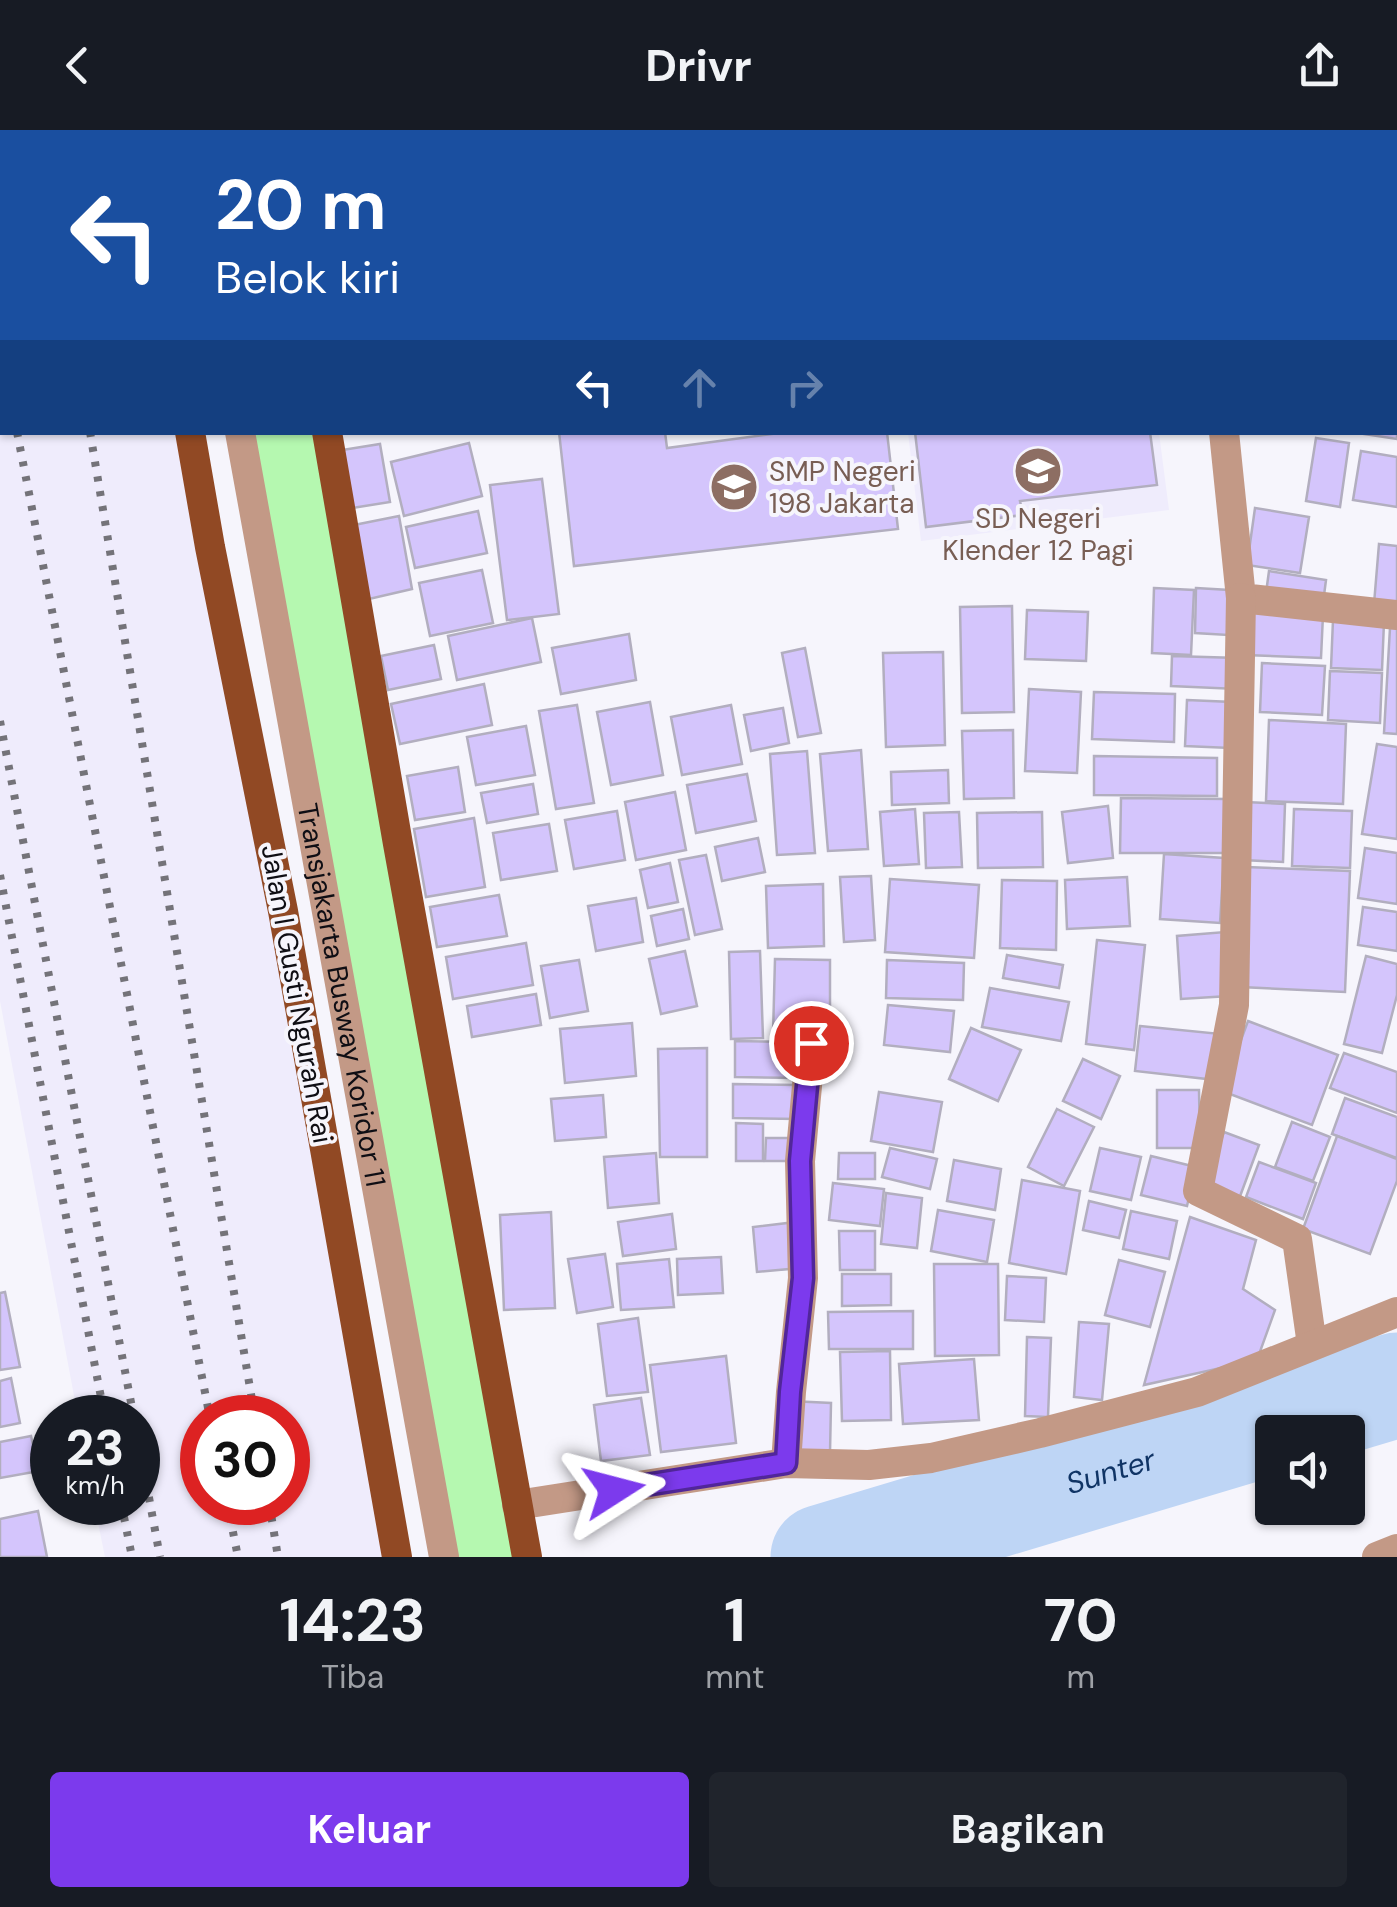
<!DOCTYPE html>
<html lang="id">
<style>
body{margin:0;font-family:"DM Sans",sans-serif;background:#20242c;color:#f1f3f6;height:100vh;display:flex;flex-direction:column;font-size:38px;white-space:nowrap}
*{box-sizing:border-box;margin:0}
p{font-size:32px;color:#9ea1a6}
.icon{flex:none;width:55px;height:55px;fill:none;stroke:currentColor;stroke-width:2;stroke-linecap:round;stroke-linejoin:round}
.map{position:relative;height:1427px;overflow:hidden}
.details{display:flex;flex-direction:column;background:#171b24;flex:1}
.details>*{flex:none}
.banner{position:absolute;left:0px;top:0px;width:1398px;height:305px;box-shadow:0 2px 8px #0004;background:#1a4fa0;color:#fff;overflow:hidden}
.buttons{position:absolute;left:1255px;top:1285px;display:grid;gap:20px}
.buttons a{display:grid;place-items:center;width:110px;height:110px;border-radius:10px;background:#171b24;box-shadow:0 2px 8px #0004;font-size:50px}
.speed{position:absolute;left:30px;top:1265px;display:flex;gap:20px;font-size:50px;font-weight:700;text-align:center}
.speed>*{display:grid;place-content:center;width:130px;height:130px;border-radius:50%;background:#171b24;box-shadow:0 2px 8px #0004;line-height:1}
.speed small{font-size:25px;font-weight:400}
.speed .limit{border:15px solid #d22;background:#fff;color:#111}
.pin{position:absolute;display:grid;place-items:center;width:85px;height:85px;color:#fff;margin:-42px;border:5px solid #fff;border-radius:50%;box-shadow:0 2px 10px #0007}
.me{position:absolute;width:110px;margin:-55px;rotate:81deg;stroke-linejoin:round;filter:drop-shadow(0 0 8px #0008)}
.turn{display:flex;align-items:center;gap:35px;height:210px;padding:0 50px;font-size:45px}
.turn .icon{width:130px;height:130px;stroke-width:2.5}
.turn b{display:block;font-size:70px;line-height:85px}
.lanes{display:flex;align-items:center;height:95px;padding:0 50px;background:#0003;justify-content:center;gap:50px;direction:ltr}
.lanes .off{opacity:.35}
.eta{display:flex;justify-content:space-evenly;align-items:center;height:170px;text-align:center}
.eta b{font-size:60px;font-weight:700;line-height:70px}
.action{display:flex;gap:20px;margin-top:auto;padding:20px 50px}
.action a{flex:1;height:115px;border-radius:10px;background:#7c3aed;color:#fff;font-size:40px;font-weight:700;line-height:115px;text-align:center}
.action a+a{background:#20242c;color:#f1f3f6}
header{display:flex;justify-content:space-between;align-items:center;height:130px;padding:0 50px;background:#171b24;font-size:45px;font-weight:700}
.map>svg:first-child{display:block}
.built{fill:#efecfc;fill-rule:evenodd}
.green{fill:#b5f8b0}
.lines{fill:none;stroke-linecap:round;stroke-linejoin:round}
.river{stroke:#bed5f5;stroke-width:105}
.building{fill:#d4c5fc;stroke:#b2aebf;stroke-width:2.5}
.minor{stroke:#c39986;stroke-width:30}
.major{stroke:#914924;stroke-width:30}
.rail{stroke:#747379;stroke-width:8;stroke-dasharray:5 10;stroke-linecap:butt}
.route-casing{stroke:#51269a;stroke-width:25}
.route{stroke:#7c3aed;stroke-width:18}
.labels{text-anchor:middle;dominant-baseline:central;stroke-width:8;stroke-linejoin:round;paint-order:stroke}
.education-label{font-size:28px;fill:#785e54;stroke:#f6f5fc;text-anchor:start}
.street-label{font-size:28px;fill:#0f0e14;stroke:#f6f5fc}
.water-label{font-size:30px;font-style:italic;fill:#103465;stroke:#f6f5fc}
</style>
<header><svg class="icon" aria-label="back" viewBox="0 0 24 24"><path d="M15 5l-7 7 7 7"/></svg>Drivr<svg class="icon" aria-label="share" viewBox="0 0 24 24"><path d="M12 15V3M7 8l5-5 5 5M5 13v7h14v-7"/></svg></header>
<div class="map">
<svg width="1397" height="1427" viewBox="0 0 1397 1427">
<rect width="100%" height="100%" fill="#f6f5fc"/>
<g class="built">
<path d="M 0,0 L 139,0 L 140,2 L 2,2 L 2,302 L 190,303 L 395,1427 L 105,1427 L 94,1373 L 138,1372 L 138,1288 L 78,1287 L 0,871 ZM 202,1288 L 288,1288 L 288,1372 L 202,1372 Z"/>
<polygon points="908,303 1159,303 1169,380 921,411"/>
</g>
<polygon class="green" points="240,303 327,303 527,1427 444,1427"/>
<g class="lines">
<path class="river" id="s1" d="M 823,1427 L 1397,1255"/>
</g>
<g class="building">
<polygon points="524,0 852,0 852,2 525,2"/>
<polygon points="878,0 1104,0 1105,2 878,2"/>
<polygon points="1395,237 1397,237 1397,309 1351,302 1395,302"/>
<polygon points="559,302 665,302 667,318 787,302 887,302 898,399 574,436"/>
<polygon points="915,302 1150,302 1157,355 1020,371 1023,385 926,397"/>
<polygon points="1316,308 1349,313 1340,377 1306,371"/>
<polygon points="469,313 482,366 404,386 391,332"/>
<polygon points="380,314 390,372 346,379 336,321"/>
<polygon points="1361,321 1397,327 1397,377 1353,370"/>
<polygon points="542,349 559,484 507,490 490,355"/>
<polygon points="1255,378 1309,387 1300,443 1247,435"/>
<polygon points="478,381 487,423 415,438 406,397"/>
<polygon points="399,386 412,459 369,469 354,395"/>
<polygon points="1379,414 1397,416 1397,476 1374,474"/>
<polygon points="482,440 493,493 430,506 419,453"/>
<polygon points="1269,441 1326,450 1323,473 1266,463"/>
<polygon points="1154,458 1194,460 1191,525 1152,523"/>
<polygon points="1196,458 1229,460 1228,505 1195,503"/>
<polygon points="1012,476 1014,582 962,583 960,477"/>
<polygon points="1027,480 1088,482 1086,531 1025,529"/>
<polygon points="1246,481 1323,485 1321,528 1245,525"/>
<polygon points="532,488 541,532 457,550 448,506"/>
<polygon points="1333,490 1384,492 1382,540 1331,538"/>
<polygon points="1390,498 1397,498 1397,604 1384,603"/>
<polygon points="629,504 636,550 561,564 552,518"/>
<polygon points="434,515 441,549 388,560 381,526"/>
<polygon points="805,518 821,603 798,607 782,523"/>
<polygon points="943,522 945,615 886,617 883,523"/>
<polygon points="1172,526 1238,528 1237,559 1171,556"/>
<polygon points="1262,533 1325,536 1322,585 1260,582"/>
<polygon points="1330,541 1382,543 1380,593 1328,590"/>
<polygon points="484,554 492,595 400,614 391,574"/>
<polygon points="1029,559 1081,562 1077,643 1025,641"/>
<polygon points="1094,562 1175,564 1174,612 1092,609"/>
<polygon points="1187,570 1232,572 1230,618 1185,616"/>
<polygon points="650,572 663,645 611,655 597,582"/>
<polygon points="577,575 594,673 556,679 539,581"/>
<polygon points="731,575 742,634 682,645 671,587"/>
<polygon points="783,578 789,613 751,621 744,585"/>
<polygon points="1269,590 1346,594 1343,674 1266,671"/>
<polygon points="526,596 535,645 476,655 467,607"/>
<polygon points="1013,600 1014,668 964,669 962,601"/>
<polygon points="1377,614 1397,617 1397,709 1362,704"/>
<polygon points="861,620 868,719 828,721 820,624"/>
<polygon points="807,621 815,723 777,725 770,624"/>
<polygon points="1094,626 1217,628 1217,666 1094,665"/>
<polygon points="458,637 465,682 415,690 407,646"/>
<polygon points="948,640 949,673 892,675 891,642"/>
<polygon points="747,644 756,691 696,703 687,655"/>
<polygon points="533,654 538,684 487,693 481,663"/>
<polygon points="675,662 686,720 636,730 625,672"/>
<polygon points="1121,668 1228,669 1228,723 1120,723"/>
<polygon points="1245,672 1285,674 1283,732 1243,730"/>
<polygon points="1108,676 1113,728 1068,733 1062,682"/>
<polygon points="915,679 919,734 884,736 880,682"/>
<polygon points="1294,679 1352,681 1350,738 1292,736"/>
<polygon points="617,681 625,730 574,739 565,690"/>
<polygon points="959,682 962,737 926,738 924,683"/>
<polygon points="1042,682 1043,737 978,738 977,683"/>
<polygon points="474,688 485,757 426,767 414,699"/>
<polygon points="549,694 557,741 501,750 493,703"/>
<polygon points="758,708 765,742 722,751 715,717"/>
<polygon points="1365,718 1397,723 1397,774 1358,768"/>
<polygon points="1164,724 1224,728 1220,793 1160,789"/>
<polygon points="706,725 722,799 695,805 679,730"/>
<polygon points="670,733 678,772 648,778 640,740"/>
<polygon points="1246,737 1350,741 1345,862 1241,857"/>
<polygon points="871,746 875,810 844,812 840,747"/>
<polygon points="1127,747 1130,796 1067,799 1065,750"/>
<polygon points="890,749 979,755 974,828 885,822"/>
<polygon points="1002,750 1057,751 1056,820 1000,818"/>
<polygon points="823,754 824,816 768,818 766,756"/>
<polygon points="499,765 507,806 437,817 430,777"/>
<polygon points="636,768 643,812 596,821 588,776"/>
<polygon points="1363,777 1397,782 1397,821 1358,815"/>
<polygon points="683,779 689,809 657,816 651,786"/>
<polygon points="1225,802 1229,866 1181,869 1177,806"/>
<polygon points="1097,810 1145,815 1134,920 1086,914"/>
<polygon points="526,813 533,855 453,869 446,827"/>
<polygon points="685,821 697,876 661,884 649,829"/>
<polygon points="760,821 763,908 731,909 729,822"/>
<polygon points="1007,825 1063,835 1059,858 1003,848"/>
<polygon points="1366,826 1397,834 1397,865 1382,923 1344,914"/>
<polygon points="775,829 830,830 830,906 773,905"/>
<polygon points="579,830 588,881 550,888 541,836"/>
<polygon points="887,830 964,833 963,870 886,868"/>
<polygon points="990,858 1069,872 1061,911 982,897"/>
<polygon points="536,864 541,895 472,907 467,876"/>
<polygon points="888,875 954,881 950,922 884,915"/>
<polygon points="1248,891 1338,925 1312,995 1222,961"/>
<polygon points="632,893 636,946 565,953 560,899"/>
<polygon points="1140,896 1221,904 1216,950 1135,941"/>
<polygon points="971,898 1021,920 998,971 949,949"/>
<polygon points="735,911 800,912 799,948 735,947"/>
<polygon points="707,918 707,1027 660,1027 658,919"/>
<polygon points="1344,923 1397,942 1397,983 1330,958"/>
<polygon points="1083,929 1120,946 1101,989 1063,971"/>
<polygon points="733,954 799,955 799,989 733,988"/>
<polygon points="1157,960 1199,960 1200,1018 1157,1018"/>
<polygon points="879,962 942,972 933,1022 871,1011"/>
<polygon points="603,965 606,1007 555,1011 551,969"/>
<polygon points="1345,968 1397,987 1397,1028 1332,1004"/>
<polygon points="1057,979 1094,997 1064,1056 1028,1037"/>
<polygon points="1292,992 1330,1007 1313,1051 1275,1037"/>
<polygon points="736,993 763,994 763,1031 736,1031"/>
<polygon points="1224,1002 1259,1015 1239,1069 1205,1055"/>
<polygon points="1337,1006 1397,1029 1397,1051 1370,1124 1303,1099"/>
<polygon points="766,1008 794,1008 793,1031 765,1031"/>
<polygon points="890,1018 937,1029 930,1059 882,1047"/>
<polygon points="1100,1018 1141,1027 1131,1070 1090,1061"/>
<polygon points="656,1023 659,1073 608,1078 604,1027"/>
<polygon points="839,1023 875,1023 875,1049 838,1049"/>
<polygon points="1151,1026 1196,1037 1187,1076 1141,1065"/>
<polygon points="954,1030 1001,1039 995,1080 947,1071"/>
<polygon points="1259,1032 1316,1053 1303,1089 1246,1067"/>
<polygon points="1022,1050 1080,1061 1066,1144 1009,1133"/>
<polygon points="833,1053 884,1059 880,1096 829,1090"/>
<polygon points="886,1063 922,1068 917,1118 881,1114"/>
<polygon points="1089,1071 1126,1080 1119,1108 1083,1100"/>
<polygon points="938,1080 994,1090 987,1132 931,1121"/>
<polygon points="1131,1081 1177,1091 1169,1129 1123,1119"/>
<polygon points="551,1082 555,1178 504,1180 500,1085"/>
<polygon points="672,1084 676,1119 623,1126 618,1092"/>
<polygon points="1190,1087 1256,1110 1243,1159 1275,1180 1257,1230 1144,1255"/>
<polygon points="796,1092 800,1138 757,1142 753,1097"/>
<polygon points="839,1101 875,1101 875,1140 840,1140"/>
<polygon points="605,1124 613,1177 577,1183 568,1129"/>
<polygon points="721,1127 723,1163 678,1165 677,1129"/>
<polygon points="669,1129 674,1177 621,1180 617,1134"/>
<polygon points="1119,1130 1165,1142 1150,1197 1105,1185"/>
<polygon points="934,1134 998,1134 999,1225 935,1226"/>
<polygon points="842,1144 891,1144 891,1175 842,1176"/>
<polygon points="1007,1146 1046,1148 1044,1192 1005,1190"/>
<polygon points="5,1162 20,1237 0,1240 0,1163"/>
<polygon points="913,1181 913,1219 829,1219 828,1182"/>
<polygon points="638,1188 648,1262 607,1266 598,1194"/>
<polygon points="1079,1192 1109,1194 1102,1270 1074,1267"/>
<polygon points="1027,1207 1051,1208 1048,1287 1025,1286"/>
<polygon points="890,1221 891,1290 842,1291 840,1222"/>
<polygon points="726,1226 736,1313 661,1322 650,1235"/>
<polygon points="974,1229 979,1290 903,1294 899,1234"/>
<polygon points="11,1248 20,1293 0,1297 0,1251"/>
<polygon points="641,1268 650,1325 601,1331 594,1275"/>
<polygon points="790,1271 831,1273 830,1323 788,1322"/>
<polygon points="31,1306 39,1341 0,1348 0,1312"/>
<polygon points="38,1381 47,1427 0,1427 0,1389"/>
</g>
<g class="lines">
<g class="minor">
<polyline points="195,0 196,2"/>
<path id="s2" d="M 240,302 L 444,1427"/>
<polyline points="1224,302 1241,468 1397,485"/>
<polyline points="1241,468 1234,875 1198,1061 1297,1109 1312,1215"/>
<polyline points="786,1333 791,1262 803,1148 800,1031 811,913"/>
<polyline points="517,1375 786,1333 869,1335 931,1328 1040,1303 1197,1262 1397,1182"/>
<polyline points="1377,1427 1397,1419"/>
</g>
<g class="major">
<polyline points="139,0 140,2"/>
<polyline points="277,0 277,2"/>
<polyline points="190,302 210,417 283,781 397,1427"/>
<polyline points="327,302 398,714 527,1427"/>
</g>
<g class="rail">
<polyline points="39,0 40,2"/>
<polyline points="0,214 2,227"/>
<polyline points="17,302 210,1288"/>
<polyline points="90,302 255,1288"/>
<polyline points="0,591 134,1288"/>
<polyline points="0,745 105,1288"/>
<polyline points="138,1308 160,1427"/>
<polyline points="121,1372 132,1427"/>
<polyline points="227,1372 238,1427"/>
<polyline points="269,1372 278,1427"/>
</g>
</g>
<g class="lines">
<g class="route-casing">
<polyline id="route" points="614,1360 786,1333 790,1262 803,1148 800,1031 811,913"/>
</g>
<use href="#route" class="route"/>
</g>
<defs>
<g id="school-disc" transform="scale(2.5)"><circle r="9.5" fill="#8d6e63" stroke="#f6f5fc"/><path d="M0-5L7-2L0 1L-7-2ZM-4 1L0 2.5L4 1V4Q0 6-4 4Z" fill="#fff"/></g>
</defs>
<g fill-rule="evenodd">
<use href="#school-disc" x="1038" y="341"/>
<use href="#school-disc" x="734" y="357"/>
</g>
<g class="labels">
<g class="education-label">
<text x="769" y="341">SMP Negeri<tspan x="769" dy="32">198 Jakarta</tspan></text>
<text x="1038" y="388" text-anchor="middle">SD Negeri<tspan x="1038" dy="32">Klender 12 Pagi</tspan></text>
</g>
<g class="street-label">
<text transform="translate(297 864) rotate(80)">Jalan I Gusti Ngurah Rai</text>
<text stroke="none"><textPath href="#s2" startOffset="572">Transjakarta Busway Koridor 11</textPath></text>
</g>
<g class="water-label">
<text stroke="none"><textPath href="#s1" startOffset="300">Sunter</textPath></text>
</g>
</g>
</svg>
<div class="buttons">
<a><svg class="icon" aria-label="sound" viewBox="0 0 24 24"><path d="M4 9h4l5-4v14l-5-4H4zM17 9q2 3 0 6"/></svg></a>
</div>
<div class="speed"><div>23<small>km/h</small></div><div class="limit">30</div></div>
<div class="pin" style="left:811px;top:913px;background:#d93025"><svg class="icon" aria-label="arrive" viewBox="0 0 24 24"><path d="M6 21V4h12l-3 4 3 4H6"/></svg></div>
<svg class="me" style="left:614px;top:1360px" viewBox="-20 -20 40 40"><path d="M0-17L14 15 0 8-14 15z" fill="#7c3aed" stroke="#fff" stroke-width="4"/></svg>
<div class="banner">
<div class="turn"><svg class="icon" aria-label="left" viewBox="0 0 24 24"><path d="M17 20v-9H6M10 6l-5 5 5 5"/></svg><div><b>20 m</b>Belok kiri</div></div>
<div class="lanes"><svg class="icon" aria-label="left" viewBox="0 0 24 24"><path d="M17 20v-9H6M10 6l-5 5 5 5"/></svg><svg class="icon off" aria-label="ahead" viewBox="0 0 24 24"><path d="M12 20V5M6 11l6-6 6 6"/></svg><svg class="icon off" aria-label="right" viewBox="0 0 24 24"><path d="M7 20v-9h11M14 6l5 5-5 5"/></svg></div>
</div>
</div>
<section class="details">
<div class="eta">
<div><b>14:23</b><p>Tiba</p></div>
<div><b>1</b><p>mnt</p></div>
<div><b>70</b><p>m</p></div>
</div>
<div class="action"><a>Keluar</a><a>Bagikan</a></div>
</section>
